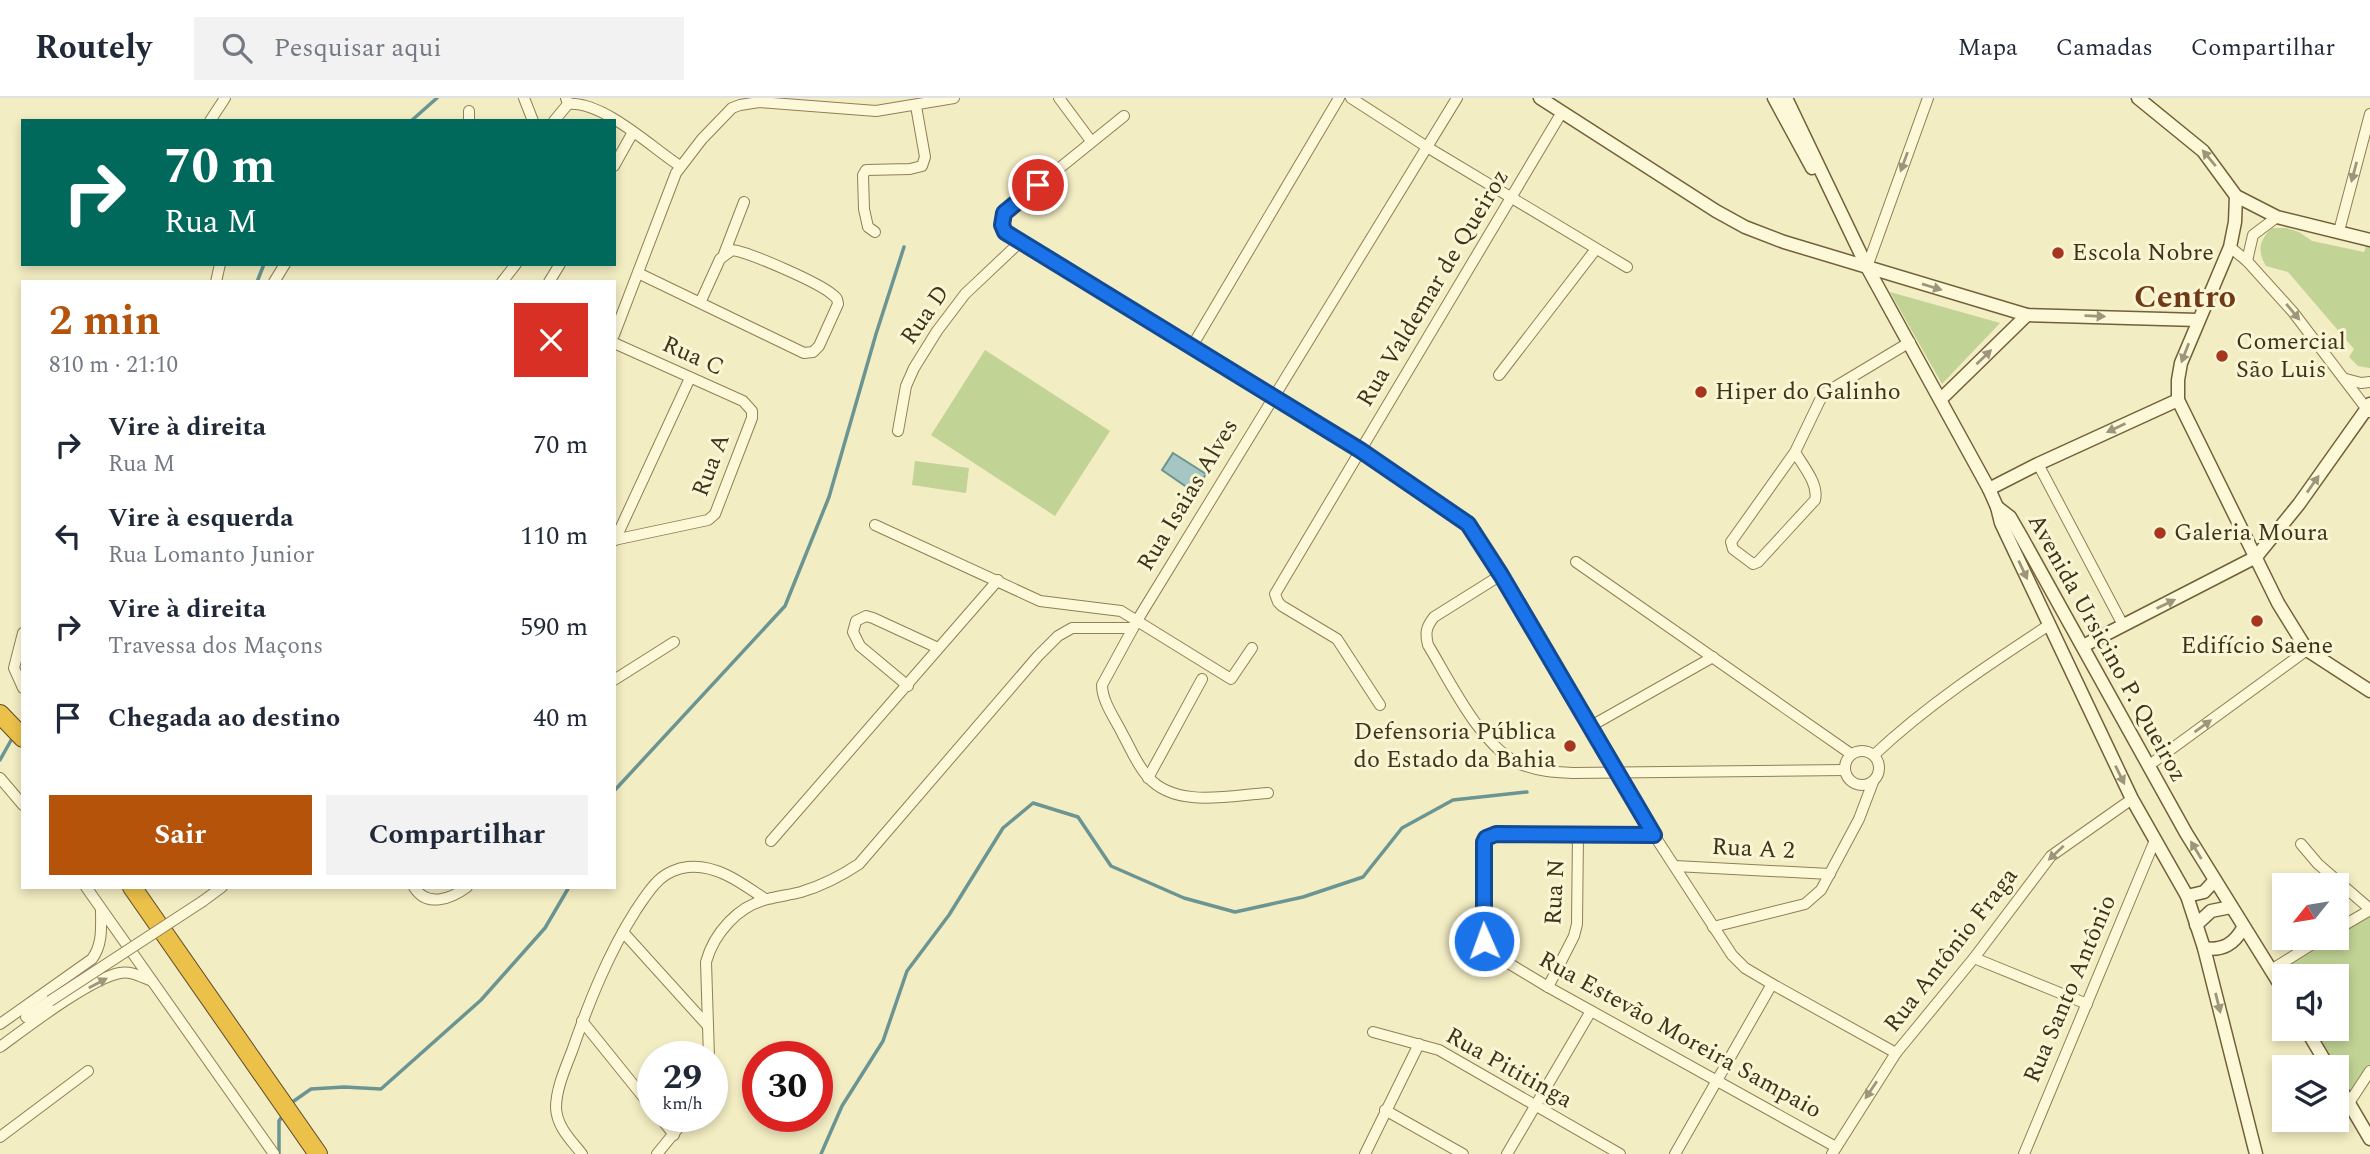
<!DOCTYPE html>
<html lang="pt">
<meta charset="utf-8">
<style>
body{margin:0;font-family:Spectral,serif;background:#f2f2f3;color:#1f2937;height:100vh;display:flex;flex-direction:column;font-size:26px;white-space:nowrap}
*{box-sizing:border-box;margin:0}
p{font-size:23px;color:#747a83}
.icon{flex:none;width:38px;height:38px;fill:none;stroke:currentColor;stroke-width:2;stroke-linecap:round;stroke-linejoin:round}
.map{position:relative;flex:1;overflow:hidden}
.drawer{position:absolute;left:21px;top:182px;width:595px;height:609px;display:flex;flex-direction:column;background:#fff;border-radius:0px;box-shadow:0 4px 10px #0003}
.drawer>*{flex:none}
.hud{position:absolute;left:21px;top:21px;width:595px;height:147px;border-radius:0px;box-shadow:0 4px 10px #0003;background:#00695c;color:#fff;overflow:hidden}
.needle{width:46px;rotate:240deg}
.buttons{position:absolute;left:2272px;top:775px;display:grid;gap:14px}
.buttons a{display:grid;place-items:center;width:77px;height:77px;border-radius:0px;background:#fff;box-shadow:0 4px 10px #0003;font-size:35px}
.speed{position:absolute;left:637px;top:943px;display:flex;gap:14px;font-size:35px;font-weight:700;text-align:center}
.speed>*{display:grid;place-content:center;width:91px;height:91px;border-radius:50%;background:#fff;box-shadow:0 4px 10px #0003;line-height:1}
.speed small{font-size:18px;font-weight:400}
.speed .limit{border:10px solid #d22;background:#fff;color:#111}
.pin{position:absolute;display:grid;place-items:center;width:60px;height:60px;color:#fff;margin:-30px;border:4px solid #fff;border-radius:50%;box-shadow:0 2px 7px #0007}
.me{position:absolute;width:77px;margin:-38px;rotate:358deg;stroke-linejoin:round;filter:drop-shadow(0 0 5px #0008)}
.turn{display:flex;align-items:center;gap:24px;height:147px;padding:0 28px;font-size:32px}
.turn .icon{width:91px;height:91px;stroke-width:2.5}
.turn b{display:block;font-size:49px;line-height:60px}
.round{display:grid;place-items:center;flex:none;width:74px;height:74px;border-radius:0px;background:#f2f2f3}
.summary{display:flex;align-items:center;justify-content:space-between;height:119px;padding:0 28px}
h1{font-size:42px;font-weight:700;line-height:52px;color:#b45309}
.primary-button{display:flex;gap:14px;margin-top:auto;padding:14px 28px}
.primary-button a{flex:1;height:80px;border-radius:0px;background:#b45309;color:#fff;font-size:28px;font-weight:700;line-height:80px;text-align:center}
.primary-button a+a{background:#f2f2f3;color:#1f2937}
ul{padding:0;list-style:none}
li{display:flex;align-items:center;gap:21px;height:91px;padding:0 28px}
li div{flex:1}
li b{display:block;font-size:26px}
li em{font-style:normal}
header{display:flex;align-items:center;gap:42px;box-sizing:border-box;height:98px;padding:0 35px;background:#fff;border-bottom:2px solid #e0e1e3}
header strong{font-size:33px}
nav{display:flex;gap:38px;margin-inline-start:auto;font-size:24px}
.search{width:490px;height:63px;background:#f2f2f3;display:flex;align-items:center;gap:18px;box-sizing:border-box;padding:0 24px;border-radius:0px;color:#747a83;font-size:26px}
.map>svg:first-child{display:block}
.green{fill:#c1d395}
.water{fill:#a5c6c2;stroke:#6a9592;stroke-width:2}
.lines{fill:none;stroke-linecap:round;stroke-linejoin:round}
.stream{stroke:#6a9592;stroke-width:3.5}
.street-casing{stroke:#907f57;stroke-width:12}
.secondary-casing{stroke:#72603a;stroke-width:15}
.highway-casing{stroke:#5d4b2b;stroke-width:20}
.street{stroke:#fdf8d7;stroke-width:10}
.secondary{stroke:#fdf8d7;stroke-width:12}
.highway{stroke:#ecc14a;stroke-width:18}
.street-bridge-casing{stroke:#907f57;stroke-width:12;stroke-linecap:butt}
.street-bridge{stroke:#fdf8d7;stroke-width:10}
.oneway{fill:#9e967a}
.route-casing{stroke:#114b97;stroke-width:18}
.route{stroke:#1a73e8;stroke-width:12}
.poi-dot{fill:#a7361f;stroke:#faf5d3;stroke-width:2.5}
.labels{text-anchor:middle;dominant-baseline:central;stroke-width:6;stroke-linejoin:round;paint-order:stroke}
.poi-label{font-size:24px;fill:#3e331d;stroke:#faf5d3;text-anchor:start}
.street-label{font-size:24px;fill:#3e331d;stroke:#faf5d3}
.district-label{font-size:32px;font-weight:bold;fill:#703917;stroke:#faf5d3}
</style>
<header>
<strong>Routely</strong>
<div class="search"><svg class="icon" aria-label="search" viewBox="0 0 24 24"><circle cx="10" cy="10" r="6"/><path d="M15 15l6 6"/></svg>Pesquisar aqui</div>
<nav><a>Mapa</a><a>Camadas</a><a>Compartilhar</a></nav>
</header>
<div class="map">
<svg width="2370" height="1056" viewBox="0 0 2370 1056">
<rect width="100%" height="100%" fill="#f3edc3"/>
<g class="green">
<path d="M 2272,130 L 2286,130 L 2299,134 L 2312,143 L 2364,154 L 2366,148 L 2370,149 L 2370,270 L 2358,268 L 2349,259 L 2354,251 L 2288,174 L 2266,168 C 2257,153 2259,142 2272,130 Z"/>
<polygon points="1890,194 2000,225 1942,286"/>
<polygon points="985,252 1110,333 1055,418 931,337"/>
<polygon points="915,363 969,370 966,395 912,387"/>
<polygon points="2370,812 2370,971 2349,1005 2336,983 2336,970 2329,969 2306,931 2336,931 2336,878 2284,878 2284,893 2271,872 2323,840 2336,840 2336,832"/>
</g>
<polygon class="water" points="1173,355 1206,376 1194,394 1162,372"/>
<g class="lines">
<g class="stream">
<polyline points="411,23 437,0"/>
<polyline points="257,184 264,166"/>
<polyline points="0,662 14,637"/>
<polyline points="614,693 785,508 829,399 876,236 904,149"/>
<polyline points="291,1005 311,991 344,989 381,991 481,902 545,830 569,789"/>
<polyline points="279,1056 279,1023 283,1017"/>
<polyline points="821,1056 842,1008 883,943 907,873 949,817 1003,730 1033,705 1078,719 1111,768 1184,800 1235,814 1303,799 1363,779 1402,730 1453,702 1527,694"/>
</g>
<g class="street-casing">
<g id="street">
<polyline points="524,0 533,23"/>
<polyline points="1059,0 1091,43"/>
<polyline points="1351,0 1427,49 1627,169"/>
<path d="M 568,6 C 603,3 651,49 680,68"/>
<polyline points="469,13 469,23"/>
<polyline points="1124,18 1004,115 1002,127 1005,134 1360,352 1468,426 1501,477 1654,737 1732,857 1745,870 1772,886 1896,955"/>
<polyline points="210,23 225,0"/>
<polyline points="554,23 568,6 566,0"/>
<polyline points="614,68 633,34"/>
<polyline points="2339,133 2370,16"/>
<polyline points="875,134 868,129 864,111 863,77 866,72 910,71 922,68 925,59 916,8"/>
<polyline points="2230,149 2247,163 2293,214 2369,314"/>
<polyline points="724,156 744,104"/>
<polyline points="2247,163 2253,137 2277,119"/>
<polyline points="1867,169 1928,0"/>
<path d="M 638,175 L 804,255 L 813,254 L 819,248 L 838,206 C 837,201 838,201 833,197 C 820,185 749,154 732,152 L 720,161 L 700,205"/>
<polyline points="216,184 220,166"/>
<polyline points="274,184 285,166"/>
<polyline points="502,184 516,166"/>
<polyline points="549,184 560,166"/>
<polyline points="614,237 676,75 702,41 732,10 740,7 759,4 876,13 954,0"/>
<polyline points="614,245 743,303 752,313 752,320 715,416 708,422 614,442"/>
<polyline points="1191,250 1339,0"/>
<polyline points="1499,277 1596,151"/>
<polyline points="2346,281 2361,285 2370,284"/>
<polyline points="898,333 906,288 914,270 937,233 965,196 1019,145"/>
<path d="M 1795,354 C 1803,368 1819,386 1815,402 L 1758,464 L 1753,466 L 1733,451 L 1731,444 L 1795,354 L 1820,302 L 1825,295 L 1910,244"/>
<polyline points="2038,366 2123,527"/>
<polyline points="875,427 1040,503 1121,513 1231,581 1252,550"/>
<polyline points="615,442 690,280"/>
<polyline points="1576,464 1851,656"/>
<path d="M 1501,477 L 1434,519 C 1426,529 1425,535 1428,547 C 1450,583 1481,649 1520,666 C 1537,673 1554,674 1573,675 L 1845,672"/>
<polyline points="23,535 14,570 23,590"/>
<polyline points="614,582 674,544"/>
<polyline points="908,588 860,548 853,534 856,523 866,518 873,520 938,550"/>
<polyline points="1380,607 1337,541 1282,508 1278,504 1275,496 1562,14"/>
<polyline points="1591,628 1713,559"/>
<circle cx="1862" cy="670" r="17"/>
<path d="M 1874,657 C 1927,607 1988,567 2049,527"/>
<polyline points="2148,668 2307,552"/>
<polyline points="0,680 23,707"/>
<polyline points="1148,680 1202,581"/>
<path d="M 1268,695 C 1231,697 1176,711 1148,679 C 1137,667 1131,651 1123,637 C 1116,622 1102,604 1102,587 L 1138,521 L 1457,0"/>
<polyline points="1654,737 1496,736 1486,740 1484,745 1484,843 1495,857 1548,889 1836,1049"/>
<polyline points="771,743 998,482"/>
<polyline points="2301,746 2318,766 2370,811"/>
<polyline points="1675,768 1830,776"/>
<polyline points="86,789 274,1056"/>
<path d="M 414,789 C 427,810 451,801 467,789"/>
<polyline points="203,803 222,789"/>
<polyline points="1713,829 1805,806 1821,792 1859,721 1873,684"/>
<polyline points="2336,832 2370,812"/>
<polyline points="623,834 708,928"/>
<polyline points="1974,860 2087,906"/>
<polyline points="2271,872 2322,840"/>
<polyline points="1548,889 1574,838 1577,826 1578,736"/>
<polyline points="26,919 50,903"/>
<polyline points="582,923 653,1011"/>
<path d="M 0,926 L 92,861 C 103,846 101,829 101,811"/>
<polyline points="1373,934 1439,952 1620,1056"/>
<path d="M 0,949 C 26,930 91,880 120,875 C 132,873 141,879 152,883"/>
<path d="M 709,959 L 706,864 C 714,835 738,808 768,801 C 779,798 790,797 801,794 C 821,788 841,778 859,766 L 1038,558 L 1058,538 L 1072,530 L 1133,530"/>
<polyline points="2349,1005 2370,973"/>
<polyline points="1385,1012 1463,1056"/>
<polyline points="659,1018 674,1037"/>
<polyline points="0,1039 88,973"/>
<path d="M 582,1056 C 571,1042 557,1029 556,1010 C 556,991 565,971 572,953 C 589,904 608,856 636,812 C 643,802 650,790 659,782 C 666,775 678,770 688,769 C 717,766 743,786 765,801"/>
<polyline points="657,1056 688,1018"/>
<polyline points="1365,1056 1419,946"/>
<polyline points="1507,1056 1591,913"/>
<polyline points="1675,1056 1772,886"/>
<polyline points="1832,1056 1896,955 1974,860 2051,758 2132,701"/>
<polyline points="2024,1056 2155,742"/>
</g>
</g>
<g class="secondary-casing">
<g id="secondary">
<polyline points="1540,0 1716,113 1745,129 1784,144 2027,217 2198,222"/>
<polyline points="1774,0 1812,70"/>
<polyline points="1786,0 1867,169 1989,391 1997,409 2001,425 2132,701 2187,798 2204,850 2256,1056"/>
<polyline points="2138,0 2203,53 2236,98 2277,119 2370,142"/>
<polyline points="2236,98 2235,124 2230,149 2181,265 2178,282 2178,302 2278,505 2307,552 2370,593"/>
<polyline points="1941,301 2027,217"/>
<polyline points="1989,391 2038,366 2178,302"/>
<polyline points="1997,409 2010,419 2021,438 2186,735 2284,893"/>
<polyline points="2083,548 2256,459 2299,406 2370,306"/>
<polyline points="2187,798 2204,794 2215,782"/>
<polyline points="2196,827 2211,813 2231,809"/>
<path d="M 2204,850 C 2223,853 2234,846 2243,830"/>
<polyline points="2306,931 2329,970"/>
<polyline points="2336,983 2370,1041"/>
</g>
</g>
<g class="highway-casing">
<g id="highway">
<polyline points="0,616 23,640"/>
<polyline points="132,789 318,1056"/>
</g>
</g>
<use href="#street" class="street"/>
<use href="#secondary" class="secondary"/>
<use href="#highway" class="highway"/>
<g class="street-bridge-casing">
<polyline id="street-bridge" points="50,903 203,803"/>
</g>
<use href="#street-bridge" class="street-bridge"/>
</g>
<defs><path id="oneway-solid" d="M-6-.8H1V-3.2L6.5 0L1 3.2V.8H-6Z" transform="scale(1.75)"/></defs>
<g class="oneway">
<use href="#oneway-solid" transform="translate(2209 60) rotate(-130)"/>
<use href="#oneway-solid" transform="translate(1904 64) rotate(110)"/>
<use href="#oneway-solid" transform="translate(2354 74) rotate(105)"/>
<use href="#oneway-solid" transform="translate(1932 189) rotate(17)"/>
<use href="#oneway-solid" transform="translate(2293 214) rotate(50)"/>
<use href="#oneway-solid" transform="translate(2095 218) rotate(2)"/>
<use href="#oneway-solid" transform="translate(2185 255) rotate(111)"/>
<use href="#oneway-solid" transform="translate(1984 259) rotate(-44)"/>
<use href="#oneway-solid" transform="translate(2116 330) rotate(155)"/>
<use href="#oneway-solid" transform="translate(2313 386) rotate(-55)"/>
<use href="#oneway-solid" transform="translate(2023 472) rotate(65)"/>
<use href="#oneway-solid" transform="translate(2166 506) rotate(-26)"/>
<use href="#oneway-solid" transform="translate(2203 628) rotate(-36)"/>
<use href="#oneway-solid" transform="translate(2120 677) rotate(64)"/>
<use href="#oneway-solid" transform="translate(2196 752) rotate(-121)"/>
<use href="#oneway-solid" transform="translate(2056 755) rotate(137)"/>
<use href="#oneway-solid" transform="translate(98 885) rotate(-28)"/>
<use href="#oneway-solid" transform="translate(2218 905) rotate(76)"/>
<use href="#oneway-solid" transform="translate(1871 992) rotate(124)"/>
</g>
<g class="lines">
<g class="route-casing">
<polyline id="route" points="1038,87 1004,115 1002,127 1005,134 1360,352 1468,426 1501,477 1654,737 1496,736 1486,740 1484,744 1484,843"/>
</g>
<use href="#route" class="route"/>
</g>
<g class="poi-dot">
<circle cx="2058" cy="155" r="7"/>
<circle cx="2222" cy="258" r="7"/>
<circle cx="1701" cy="294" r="7"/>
<circle cx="2160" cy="435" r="7"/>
<circle cx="2257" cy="523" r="7"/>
<circle cx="1570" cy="648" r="7"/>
</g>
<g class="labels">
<g class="poi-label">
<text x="2072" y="155">Escola Nobre</text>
<text x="2236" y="244">Comercial<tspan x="2236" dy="28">São Luis</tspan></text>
<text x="1715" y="294">Hiper do Galinho</text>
<text x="2174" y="435">Galeria Moura</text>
<text x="2257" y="548" text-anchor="middle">Edifício Saene</text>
<text x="1556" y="634" text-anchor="end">Defensoria Pública<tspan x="1556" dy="28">do Estado da Bahia</tspan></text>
</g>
<g class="street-label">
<text transform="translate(1433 190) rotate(-59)">Rua Valdemar de Queiroz</text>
<text transform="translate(925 217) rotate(-55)">Rua D</text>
<text transform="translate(693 258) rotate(24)">Rua C</text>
<text transform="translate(711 367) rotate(-69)">Rua A</text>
<text transform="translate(1188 397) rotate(-59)">Rua Isaias Alves</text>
<text transform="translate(2107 550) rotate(61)">Avenida Ursicino P. Queiroz</text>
<text transform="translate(1753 751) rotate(3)">Rua A 2</text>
<text transform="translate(1555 794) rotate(-87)">Rua N</text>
<text transform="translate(1951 852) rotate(-52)">Rua Antônio Fraga</text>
<text transform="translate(2070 891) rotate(-67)">Rua Santo Antônio</text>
<text transform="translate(1680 937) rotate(29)">Rua Estevão Moreira Sampaio</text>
<text transform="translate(1509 970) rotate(29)">Rua Pititinga</text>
</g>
<g class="district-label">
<text x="2185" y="199">Centro</text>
</g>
</g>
</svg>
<div class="buttons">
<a><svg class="needle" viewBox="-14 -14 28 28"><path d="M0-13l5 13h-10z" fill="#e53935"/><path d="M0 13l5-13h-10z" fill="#747a83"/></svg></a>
<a><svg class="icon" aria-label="sound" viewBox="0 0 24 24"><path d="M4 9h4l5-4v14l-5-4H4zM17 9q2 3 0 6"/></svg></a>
<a><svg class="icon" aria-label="layers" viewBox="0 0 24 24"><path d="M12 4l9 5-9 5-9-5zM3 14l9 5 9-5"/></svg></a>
</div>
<div class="speed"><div>29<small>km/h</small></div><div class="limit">30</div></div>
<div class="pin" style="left:1038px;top:87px;background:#d93025"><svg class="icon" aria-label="arrive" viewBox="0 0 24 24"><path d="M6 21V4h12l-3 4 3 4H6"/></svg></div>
<svg class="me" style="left:1484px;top:843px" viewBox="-20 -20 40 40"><circle r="17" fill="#1a73e8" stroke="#fff" stroke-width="3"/><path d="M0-11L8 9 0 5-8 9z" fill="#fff"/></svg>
<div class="hud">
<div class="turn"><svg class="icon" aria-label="right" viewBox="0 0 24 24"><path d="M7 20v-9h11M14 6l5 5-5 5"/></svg><div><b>70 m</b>Rua M</div></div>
</div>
<section class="drawer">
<div class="summary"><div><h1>2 min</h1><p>810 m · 21:10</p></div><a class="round" style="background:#d93025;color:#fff"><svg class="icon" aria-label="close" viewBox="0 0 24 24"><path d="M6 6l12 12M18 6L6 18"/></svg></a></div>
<ul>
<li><svg class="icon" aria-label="right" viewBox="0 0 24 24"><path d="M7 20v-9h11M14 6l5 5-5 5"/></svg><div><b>Vire à direita</b><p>Rua M</p></div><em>70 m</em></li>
<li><svg class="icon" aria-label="left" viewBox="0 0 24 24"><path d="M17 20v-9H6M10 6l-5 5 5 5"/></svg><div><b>Vire à esquerda</b><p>Rua Lomanto Junior</p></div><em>110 m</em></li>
<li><svg class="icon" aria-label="right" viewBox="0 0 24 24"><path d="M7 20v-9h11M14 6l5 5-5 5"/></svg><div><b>Vire à direita</b><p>Travessa dos Maçons</p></div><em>590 m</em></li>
<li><svg class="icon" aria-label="arrive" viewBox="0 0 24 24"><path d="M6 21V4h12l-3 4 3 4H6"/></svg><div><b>Chegada ao destino</b></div><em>40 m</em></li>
</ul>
<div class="primary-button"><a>Sair</a><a>Compartilhar</a></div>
</section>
</div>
